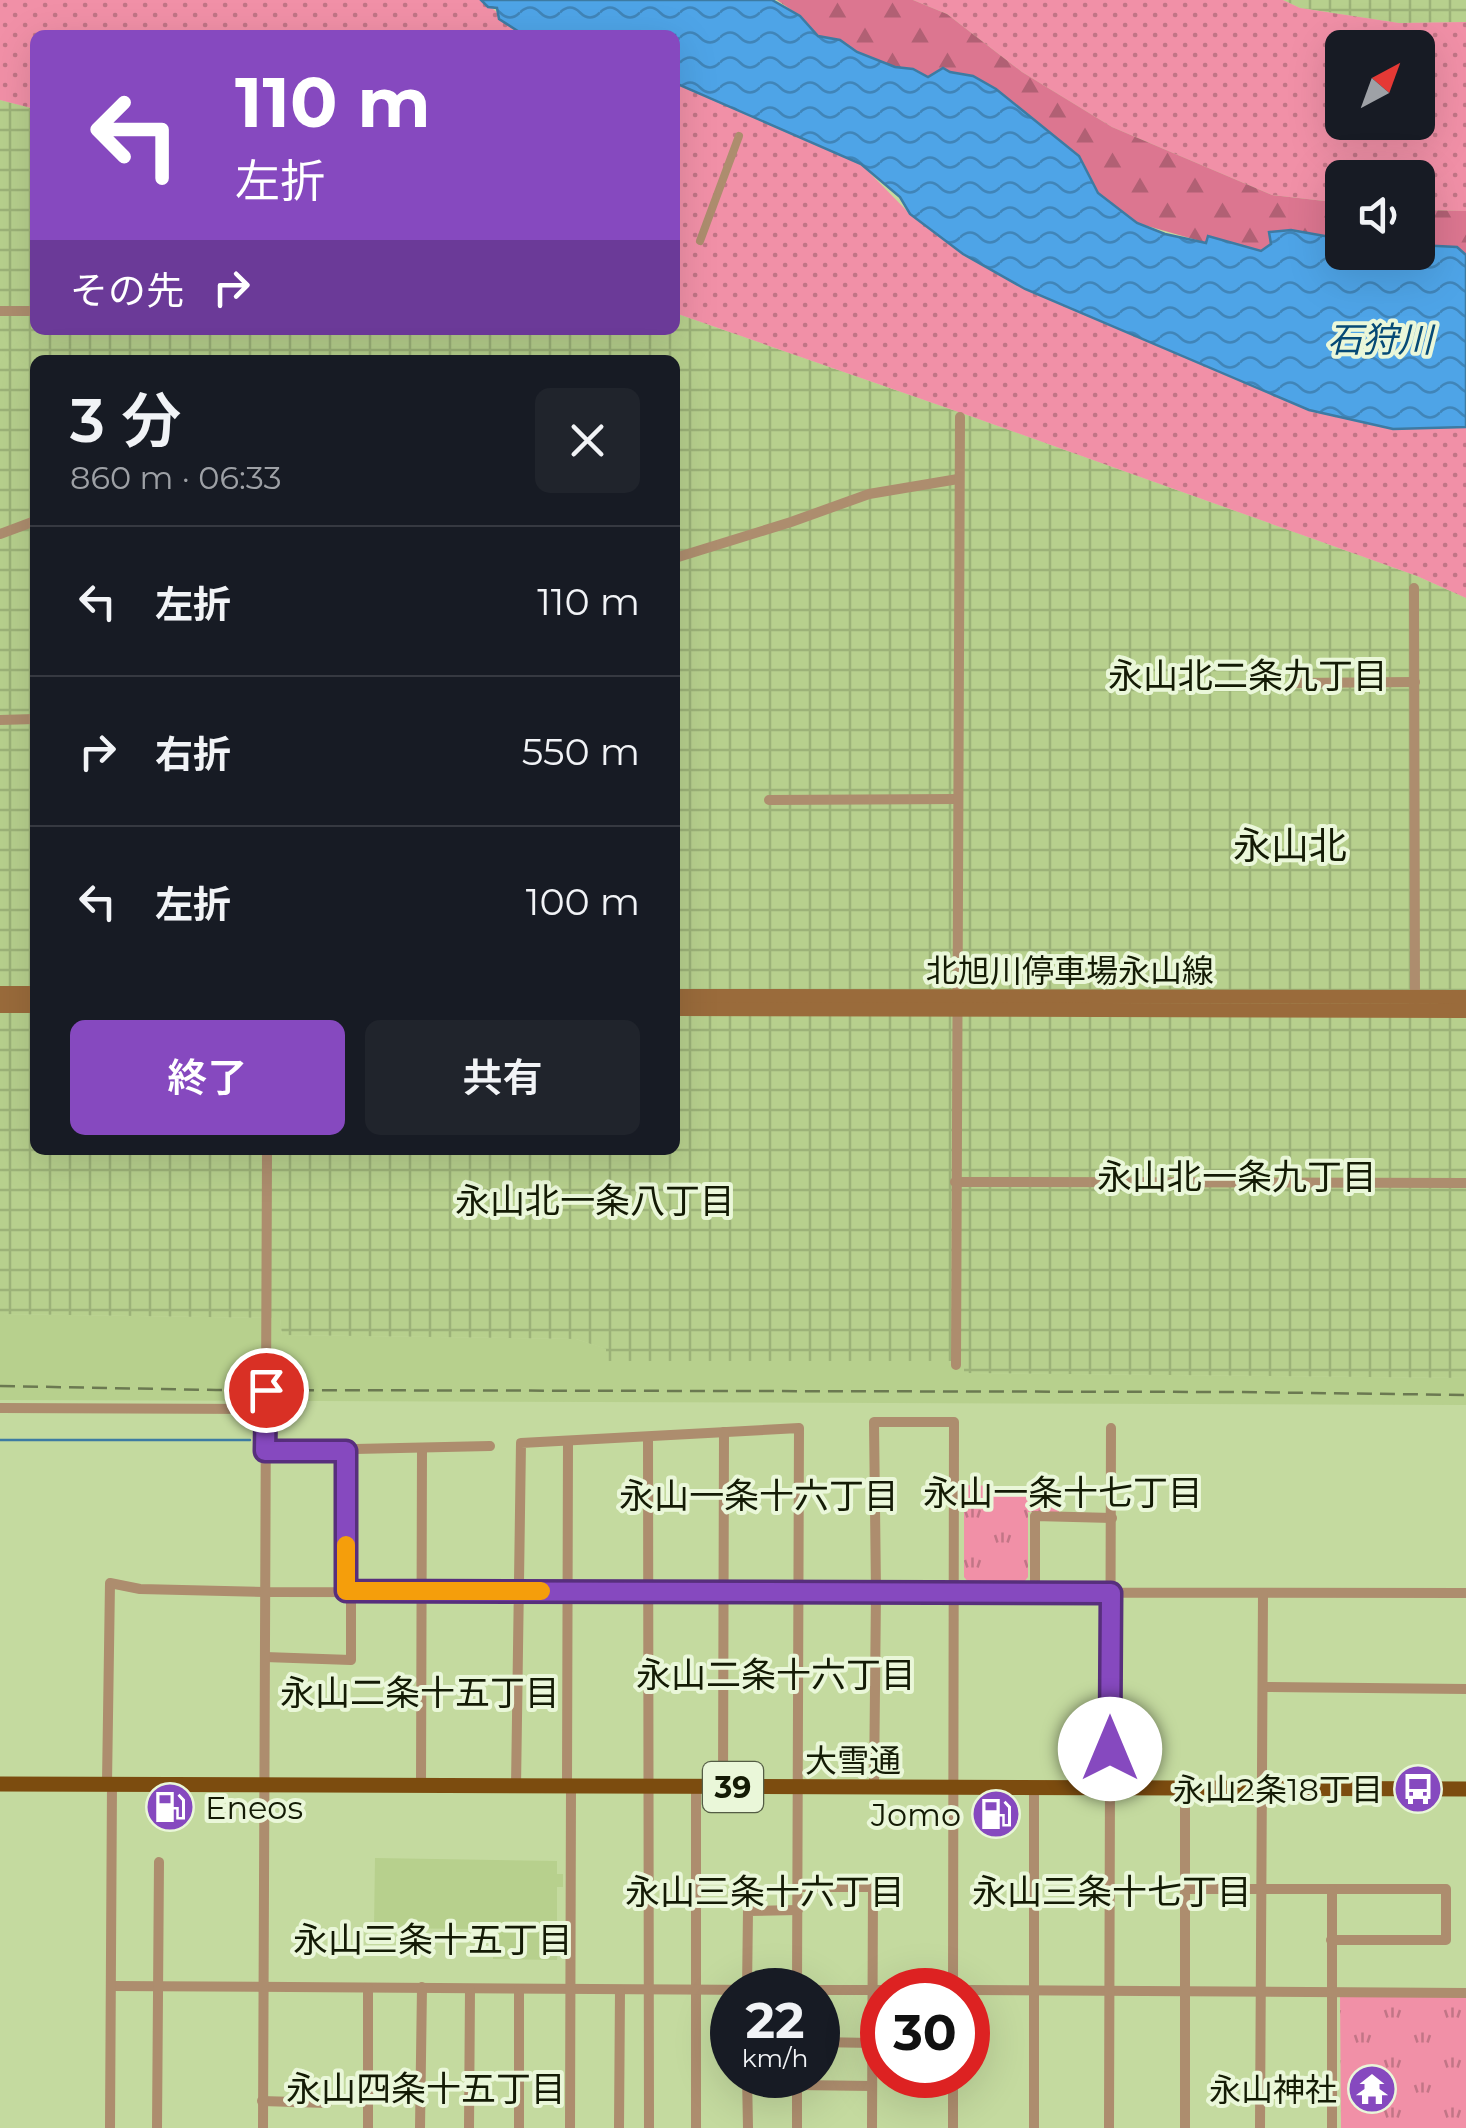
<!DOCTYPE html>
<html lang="ja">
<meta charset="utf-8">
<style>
body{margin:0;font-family:Montserrat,"Noto Sans JP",sans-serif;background:#20242c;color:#f1f3f6;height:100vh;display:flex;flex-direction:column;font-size:38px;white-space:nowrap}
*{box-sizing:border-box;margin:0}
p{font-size:32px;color:#9ea1a6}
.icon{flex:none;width:55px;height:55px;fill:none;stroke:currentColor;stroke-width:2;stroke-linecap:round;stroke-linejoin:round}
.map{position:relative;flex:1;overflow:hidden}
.details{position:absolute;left:30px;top:355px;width:650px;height:800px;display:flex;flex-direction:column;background:#171b24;border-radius:15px;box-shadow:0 10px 40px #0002}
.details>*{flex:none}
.top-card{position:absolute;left:30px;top:30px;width:650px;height:305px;border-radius:15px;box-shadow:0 10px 40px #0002;background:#8649bf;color:#fff;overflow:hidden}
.needle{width:65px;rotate:41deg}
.controls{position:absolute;left:1325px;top:30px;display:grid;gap:20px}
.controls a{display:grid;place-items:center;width:110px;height:110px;border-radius:15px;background:#171b24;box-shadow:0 10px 40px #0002;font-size:50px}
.speed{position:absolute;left:710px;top:1968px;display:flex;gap:20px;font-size:50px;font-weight:700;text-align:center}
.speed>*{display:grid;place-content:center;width:130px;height:130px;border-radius:50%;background:#171b24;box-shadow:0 10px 40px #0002;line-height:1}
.speed small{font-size:25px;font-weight:400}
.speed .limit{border:15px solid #d22;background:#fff;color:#111}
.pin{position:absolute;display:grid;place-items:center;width:85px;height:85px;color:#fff;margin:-42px;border:5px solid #fff;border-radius:50%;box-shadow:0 2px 10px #0007}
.me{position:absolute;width:110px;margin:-55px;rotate:0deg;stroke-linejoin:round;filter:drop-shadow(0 0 8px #0008)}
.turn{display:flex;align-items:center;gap:35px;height:210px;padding:0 40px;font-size:45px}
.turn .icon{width:130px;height:130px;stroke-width:2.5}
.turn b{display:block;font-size:70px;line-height:85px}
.then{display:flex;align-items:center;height:95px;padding:0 40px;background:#0003;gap:20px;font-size:38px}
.round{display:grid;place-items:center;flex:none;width:105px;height:105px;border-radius:15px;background:#20242c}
.headline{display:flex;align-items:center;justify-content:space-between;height:170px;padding:0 40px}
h1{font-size:60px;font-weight:600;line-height:75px}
.action{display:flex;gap:20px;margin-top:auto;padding:20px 40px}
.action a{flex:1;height:115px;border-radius:15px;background:#8649bf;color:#fff;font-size:40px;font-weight:600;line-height:115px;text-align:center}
.action a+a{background:#20242c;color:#f1f3f6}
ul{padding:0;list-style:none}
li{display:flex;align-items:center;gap:30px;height:150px;padding:0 40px;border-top:2px solid #363941}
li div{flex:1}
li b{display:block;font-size:38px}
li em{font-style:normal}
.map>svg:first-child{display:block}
.built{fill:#b7d08d}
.industrial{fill:url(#industrial-grid);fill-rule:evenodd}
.grass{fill:url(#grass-dots);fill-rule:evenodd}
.forest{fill:url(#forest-firs)}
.park{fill:url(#park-tufts)}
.water{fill:url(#water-waves);stroke:#3d7ba3;stroke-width:2.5}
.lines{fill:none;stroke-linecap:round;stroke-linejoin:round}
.stream{stroke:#3d7ba3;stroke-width:2.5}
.pedestrian{stroke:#ad8d6e;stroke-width:8}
.minor{stroke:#ad8d6e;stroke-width:10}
.secondary{stroke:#9a6b3b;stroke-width:14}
.trunk{stroke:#7c4c0f;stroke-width:15}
.rail{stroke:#6b7951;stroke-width:2.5;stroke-dasharray:15 8;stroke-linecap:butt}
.route-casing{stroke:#572f7c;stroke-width:25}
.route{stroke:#8649bf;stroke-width:18}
.slow{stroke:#f59e0b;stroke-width:18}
.labels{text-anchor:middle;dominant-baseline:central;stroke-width:8;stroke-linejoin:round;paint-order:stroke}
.shield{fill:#eaf7d9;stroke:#545d45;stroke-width:2.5}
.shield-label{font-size:30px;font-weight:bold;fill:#141b05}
.street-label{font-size:32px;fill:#141b05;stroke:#eaf7d9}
.poi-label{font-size:32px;fill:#141b05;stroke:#eaf7d9;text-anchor:end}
.water-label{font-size:35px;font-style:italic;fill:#064a75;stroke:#eaf7d9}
.neighbourhood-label{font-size:35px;fill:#141b05;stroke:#eaf7d9}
.quarter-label{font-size:38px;fill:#141b05;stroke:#eaf7d9}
</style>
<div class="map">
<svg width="1466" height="2128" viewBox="0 0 1466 2128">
<defs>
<pattern id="industrial-grid" width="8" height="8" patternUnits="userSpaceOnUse" patternTransform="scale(2.5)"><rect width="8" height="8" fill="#b7d08d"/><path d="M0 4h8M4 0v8" fill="none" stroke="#9cb278"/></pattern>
<pattern id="grass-dots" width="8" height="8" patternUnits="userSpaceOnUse" patternTransform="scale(2.5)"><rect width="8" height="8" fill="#f190a7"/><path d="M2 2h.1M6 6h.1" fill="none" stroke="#c27586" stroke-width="1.8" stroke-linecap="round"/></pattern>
<pattern id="forest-firs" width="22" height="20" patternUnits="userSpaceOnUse" patternTransform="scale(2.5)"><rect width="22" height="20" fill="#dc7690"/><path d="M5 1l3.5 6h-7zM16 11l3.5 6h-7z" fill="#b16074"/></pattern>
<pattern id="park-tufts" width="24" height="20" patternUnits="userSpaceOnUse" patternTransform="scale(2.5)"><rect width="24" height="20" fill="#f190a7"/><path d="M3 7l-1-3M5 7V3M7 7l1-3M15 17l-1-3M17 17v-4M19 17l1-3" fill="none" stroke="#c27586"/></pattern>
<pattern id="water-waves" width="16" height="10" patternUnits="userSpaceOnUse" patternTransform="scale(2.5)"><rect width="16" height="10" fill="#4ea4e7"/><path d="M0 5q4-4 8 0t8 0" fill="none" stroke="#4085b9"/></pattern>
</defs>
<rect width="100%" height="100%" fill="#c4da9f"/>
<g class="built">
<polygon points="0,1314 280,1318 282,1335 576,1339 607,1349 606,1361 965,1361 965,1373 1466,1378 1466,1405 0,1400"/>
<polygon points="375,1858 557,1861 557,1874 563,1874 563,1887 557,1887 557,1935 563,1936 563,1948 558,1948 557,1960 493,1959 494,1930 491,1930 490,1923 479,1923 479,1929 374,1928"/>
</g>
<g class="industrial">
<polygon points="1283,0 1466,0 1466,22 1399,23 1300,8"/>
<path d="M 0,100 L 35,109 L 35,330 L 675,330 L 675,313 L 970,416 L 1417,576 L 1466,598 L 1466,1378 L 964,1373 L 964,1361 L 606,1361 L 606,1349 L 576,1339 L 282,1335 L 280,1318 L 0,1314 ZM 35,360 L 675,360 L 675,1150 L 35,1150 Z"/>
</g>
<g class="grass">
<polygon points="0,0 482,0 520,31 543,35 35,35 35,109 0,100"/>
<path d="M 913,0 L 1283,0 L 1300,8 L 1399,23 L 1466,22 L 1466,211 L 1418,210 L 1418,178 L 1342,178 L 1342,203 L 1272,195 L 1112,127 L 1022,72 L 947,14 ZM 1342,48 L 1418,48 L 1418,122 L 1342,122 Z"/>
<polygon points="675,83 861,164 910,214 1393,429 1466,427 1466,598 1417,576 970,416 675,313"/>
</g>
<g class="forest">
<polygon points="777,0 913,0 947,14 1022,72 1112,127 1272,195 1342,203 1342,238 1270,233 1271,244 1261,251 1208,236 1207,243 1137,223 1097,193 1079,155 996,89 928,77 913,69 895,67 818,36 800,16"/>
<polygon points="1418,210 1466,211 1466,254 1457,247 1418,244"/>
</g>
<g class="park">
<polygon points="964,1485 1060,1488 1059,1512 1028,1512 1028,1577 1024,1582 969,1583 964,1577"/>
<polygon points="1340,1995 1466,1997 1466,2128 1341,2128"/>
</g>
<polygon class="water" points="481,0 772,0 800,16 818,36 840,40 857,52 895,67 913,69 928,77 943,68 950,72 973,76 996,89 1079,156 1098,193 1137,223 1165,234 1206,243 1208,236 1261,251 1271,244 1269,232 1291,230 1342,239 1342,252 1418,252 1418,245 1457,247 1466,255 1466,427 1393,429 1309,410 1025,289 963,254 910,214 900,197 861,164 675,83 675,35 524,35 499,19 497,8 488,7"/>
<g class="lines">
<polyline class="stream" points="0,1440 250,1440"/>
<polyline class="pedestrian" points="700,241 739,136"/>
<g class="minor">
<polyline points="0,311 35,311"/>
<polyline points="0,534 35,521"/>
<polyline points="675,558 791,522 869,494 958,479"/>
<polyline points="1414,588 1415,1002"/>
<polyline points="1293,683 1415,682"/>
<polyline points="0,720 35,719"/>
<polyline points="769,800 957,799"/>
<polyline points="955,1182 1466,1183"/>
<polyline points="956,1365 960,417"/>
<polyline points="0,1408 266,1409"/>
<polyline points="648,1437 649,2128"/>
<polyline points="265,1451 490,1446"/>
<polyline points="346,1451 346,1591"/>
<polyline points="1035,1593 1035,1516 1112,1518"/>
<polyline points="265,1657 351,1660 351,1591"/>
<polyline points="1263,1687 1466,1689"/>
<polyline points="107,1783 110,1583 140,1589 265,1592 1466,1593"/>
<polyline points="421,1786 422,1449"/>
<polyline points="696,1786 696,2128"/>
<polyline points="516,1787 521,1443 799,1428 797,1990"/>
<polyline points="567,1787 568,1442"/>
<polyline points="723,1787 724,1432"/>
<polyline points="874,1787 876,1592 874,1422 954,1422 953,1990"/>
<polyline points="798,1887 873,1887 872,2128"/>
<polyline points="1185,1889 1446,1889 1446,1940 1331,1940"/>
<polyline points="1332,1890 1332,2128"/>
<polyline points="112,1986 776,1990"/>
<polyline points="747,1990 748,1911 798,1910"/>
<polyline points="818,1990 912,1990"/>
<polyline points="968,1990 1466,1993"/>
<polyline points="818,2042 872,2043"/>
<polyline points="747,2075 748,2128"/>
<polyline points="953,2075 953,2128"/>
<polyline points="797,2085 872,2086"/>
<polyline points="262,2101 327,2103"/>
<polyline points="110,2128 112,1783"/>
<polyline points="157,2128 159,1862"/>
<polyline points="263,2128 267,1150"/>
<polyline points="368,2128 368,1988"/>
<polyline points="420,2128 422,1987"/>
<polyline points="469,2128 470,1989"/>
<polyline points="519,2128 519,1989"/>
<polyline points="570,2128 571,1787"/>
<polyline points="619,2128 620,1990"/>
<polyline points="797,2128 797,2075"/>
<polyline points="1034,2128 1034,1788"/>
<polyline points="1109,2128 1111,1428"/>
<polyline points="1185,2128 1185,1789"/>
<polyline points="1260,2128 1263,1593"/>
</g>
<g class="secondary">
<polyline points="0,993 35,993"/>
<polyline points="675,996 1466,997"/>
<polyline points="0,1006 35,1006"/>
<polyline points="675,1009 1466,1011"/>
</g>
<polyline class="trunk" points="0,1784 1466,1789"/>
<polyline class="rail" points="0,1386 216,1390 1239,1392 1466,1395"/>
</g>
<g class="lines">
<g class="route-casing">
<polyline id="route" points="266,1390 265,1451 346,1451 346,1591 1111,1593 1110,1749"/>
</g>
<use href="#route" class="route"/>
<polyline class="slow" points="346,1545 346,1591 541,1591"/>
</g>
<defs>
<g id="bus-disc" transform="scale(2.5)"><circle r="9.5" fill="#8649bf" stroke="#eaf7d9"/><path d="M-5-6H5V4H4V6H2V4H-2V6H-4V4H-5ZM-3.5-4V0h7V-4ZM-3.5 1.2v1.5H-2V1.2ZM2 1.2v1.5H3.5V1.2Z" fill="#fff"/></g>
<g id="fuel-disc" transform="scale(2.5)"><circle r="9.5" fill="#8649bf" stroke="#eaf7d9"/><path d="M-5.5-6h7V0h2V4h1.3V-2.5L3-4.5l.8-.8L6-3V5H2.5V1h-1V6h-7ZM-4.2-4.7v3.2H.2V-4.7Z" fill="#fff"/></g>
<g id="temple-disc" transform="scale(2.5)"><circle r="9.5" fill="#8649bf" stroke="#eaf7d9"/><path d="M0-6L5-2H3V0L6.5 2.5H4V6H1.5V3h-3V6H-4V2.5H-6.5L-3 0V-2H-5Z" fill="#fff"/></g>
</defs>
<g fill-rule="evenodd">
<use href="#bus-disc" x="1418" y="1789"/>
<use href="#fuel-disc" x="170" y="1807"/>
<use href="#fuel-disc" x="996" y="1814"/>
<use href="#temple-disc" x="1372" y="2089"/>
</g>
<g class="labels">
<rect class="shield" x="703" y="1762" width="60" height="50" rx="8"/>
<g class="shield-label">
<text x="733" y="1787">39</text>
</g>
<g class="street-label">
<text x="1070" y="970">北旭川停車場永山線</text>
<text x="853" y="1760">大雪通</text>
</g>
<g class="poi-label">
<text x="1383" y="1789">永山2条18丁目</text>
<text x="205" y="1807" text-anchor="start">Eneos</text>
<text x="961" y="1814">Jomo</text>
<text x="1337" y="2089">永山神社</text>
</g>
<g class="water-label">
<text x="1380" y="339">石狩川</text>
</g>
<g class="neighbourhood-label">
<text x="1248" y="675">永山北二条九丁目</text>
<text x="1237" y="1176">永山北一条九丁目</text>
<text x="595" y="1200">永山北一条八丁目</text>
<text x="1063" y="1492">永山一条十七丁目</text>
<text x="759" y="1495">永山一条十六丁目</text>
<text x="776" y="1674">永山二条十六丁目</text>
<text x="420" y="1692">永山二条十五丁目</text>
<text x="765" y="1891">永山三条十六丁目</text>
<text x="1112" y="1891">永山三条十七丁目</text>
<text x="433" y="1939">永山三条十五丁目</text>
<text x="426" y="2088">永山四条十五丁目</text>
</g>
<g class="quarter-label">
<text x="1290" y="845">永山北</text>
</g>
</g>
</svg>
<div class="controls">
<a><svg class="needle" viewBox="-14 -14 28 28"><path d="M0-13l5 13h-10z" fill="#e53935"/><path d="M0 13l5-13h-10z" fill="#9ea1a6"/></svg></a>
<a><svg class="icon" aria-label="sound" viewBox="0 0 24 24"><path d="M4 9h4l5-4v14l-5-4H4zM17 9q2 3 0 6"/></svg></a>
</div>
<div class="speed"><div>22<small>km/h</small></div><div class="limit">30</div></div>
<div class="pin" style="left:266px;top:1390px;background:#d93025"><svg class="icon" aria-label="arrive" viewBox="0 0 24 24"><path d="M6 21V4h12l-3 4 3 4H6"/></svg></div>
<svg class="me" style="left:1110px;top:1749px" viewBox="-20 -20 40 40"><circle r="19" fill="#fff"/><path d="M0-13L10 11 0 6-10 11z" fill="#8649bf"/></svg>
<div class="top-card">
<div class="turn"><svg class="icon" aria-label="left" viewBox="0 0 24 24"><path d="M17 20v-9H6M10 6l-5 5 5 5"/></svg><div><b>110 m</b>左折</div></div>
<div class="then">その先<svg class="icon" aria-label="right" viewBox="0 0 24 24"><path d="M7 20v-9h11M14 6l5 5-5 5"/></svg></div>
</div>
<section class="details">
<div class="headline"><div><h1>3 分</h1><p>860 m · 06:33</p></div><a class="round"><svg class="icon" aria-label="close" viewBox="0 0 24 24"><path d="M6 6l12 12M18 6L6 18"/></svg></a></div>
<ul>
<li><svg class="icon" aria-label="left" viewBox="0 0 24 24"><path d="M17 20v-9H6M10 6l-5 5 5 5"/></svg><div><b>左折</b></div><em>110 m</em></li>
<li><svg class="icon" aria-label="right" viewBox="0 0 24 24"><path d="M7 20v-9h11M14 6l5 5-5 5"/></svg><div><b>右折</b></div><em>550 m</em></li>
<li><svg class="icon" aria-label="left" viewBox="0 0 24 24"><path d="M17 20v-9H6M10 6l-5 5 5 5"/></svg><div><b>左折</b></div><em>100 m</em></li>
</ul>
<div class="action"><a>終了</a><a>共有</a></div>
</section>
</div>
